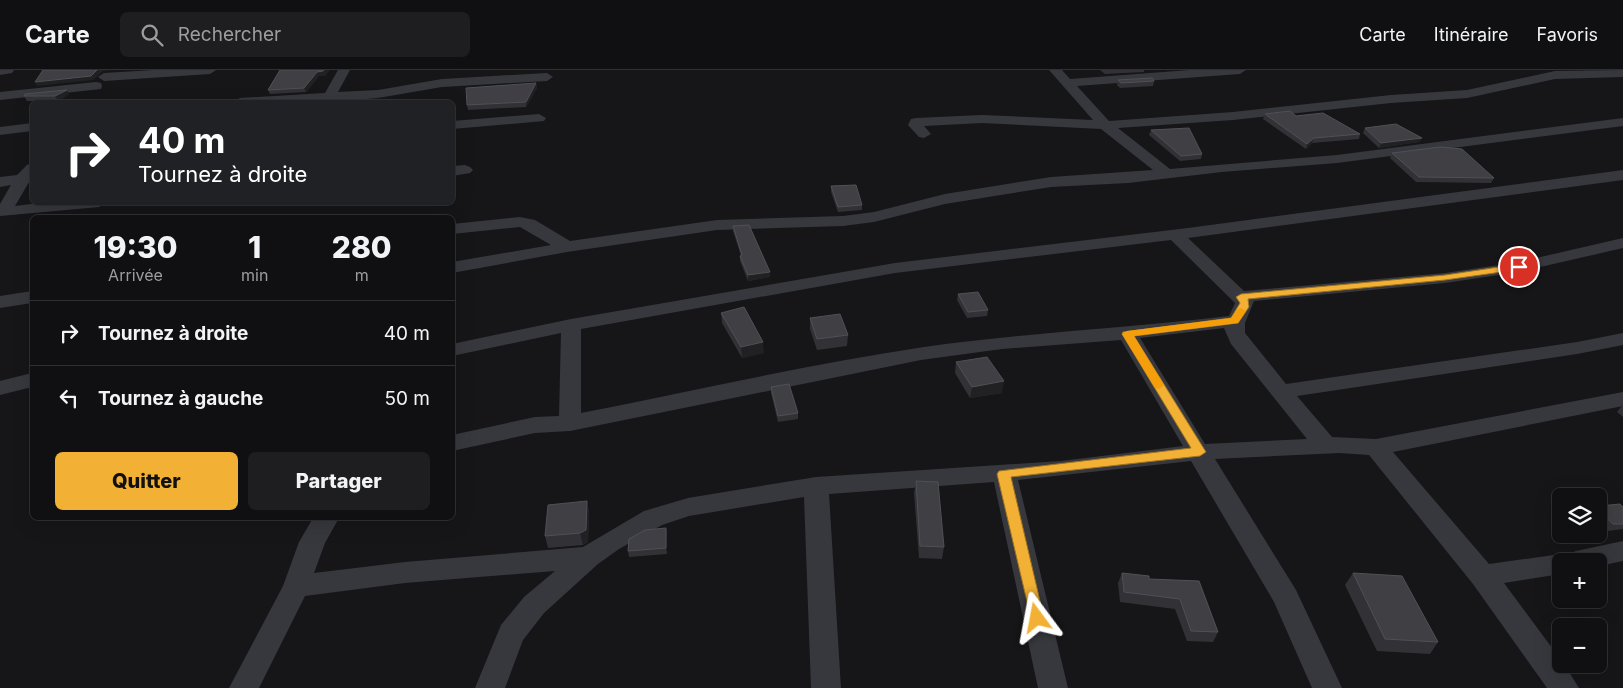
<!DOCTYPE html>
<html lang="fr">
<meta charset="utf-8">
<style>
body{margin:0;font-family:Inter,sans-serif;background:#1e1e20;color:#f1f3f6;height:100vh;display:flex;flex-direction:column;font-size:19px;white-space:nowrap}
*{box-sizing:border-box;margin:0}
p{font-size:16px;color:#9c9d9f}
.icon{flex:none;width:28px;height:28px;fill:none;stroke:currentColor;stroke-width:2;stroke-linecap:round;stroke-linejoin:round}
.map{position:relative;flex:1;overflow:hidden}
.sheet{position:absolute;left:30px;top:145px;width:425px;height:305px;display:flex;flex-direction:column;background:#101012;border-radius:8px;box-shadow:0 5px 20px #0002,0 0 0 1px #303032}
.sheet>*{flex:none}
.guide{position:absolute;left:30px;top:30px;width:425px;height:105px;border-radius:8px;box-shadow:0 5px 20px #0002,0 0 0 1px #303032;background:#202124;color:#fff;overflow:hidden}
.tools{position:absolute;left:1552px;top:418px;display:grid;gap:10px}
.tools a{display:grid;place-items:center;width:55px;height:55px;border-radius:8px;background:#101012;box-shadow:0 5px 20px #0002,0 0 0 1px #303032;font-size:25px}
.pin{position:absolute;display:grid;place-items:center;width:42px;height:42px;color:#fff;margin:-21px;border:2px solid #fff;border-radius:50%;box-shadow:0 1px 5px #0007}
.me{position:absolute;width:55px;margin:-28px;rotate:347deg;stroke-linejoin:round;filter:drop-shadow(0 0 4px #0008)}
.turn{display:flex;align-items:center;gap:18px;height:105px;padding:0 25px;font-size:22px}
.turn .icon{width:65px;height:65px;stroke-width:2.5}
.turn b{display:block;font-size:35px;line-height:42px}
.eta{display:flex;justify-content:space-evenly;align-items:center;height:85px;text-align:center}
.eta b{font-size:30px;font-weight:800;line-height:35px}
.primary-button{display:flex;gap:10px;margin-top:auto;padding:10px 25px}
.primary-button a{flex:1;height:58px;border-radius:8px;background:#f2b134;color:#111;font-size:20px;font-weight:800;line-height:58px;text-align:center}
.primary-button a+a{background:#1e1e20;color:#f1f3f6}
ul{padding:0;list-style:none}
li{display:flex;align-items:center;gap:15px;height:65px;padding:0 25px;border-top:1px solid #303032}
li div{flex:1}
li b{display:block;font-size:19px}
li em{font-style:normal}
header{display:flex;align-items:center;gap:30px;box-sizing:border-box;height:70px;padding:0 25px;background:#101012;border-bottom:1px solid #303032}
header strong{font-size:24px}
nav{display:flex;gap:28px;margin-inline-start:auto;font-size:18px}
.search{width:350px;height:45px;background:#1e1e20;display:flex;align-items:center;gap:12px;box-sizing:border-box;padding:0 18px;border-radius:8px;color:#9c9d9f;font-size:19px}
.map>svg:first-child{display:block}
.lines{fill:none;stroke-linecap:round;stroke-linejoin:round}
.street{fill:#37383d;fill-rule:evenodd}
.wall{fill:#323236}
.shaded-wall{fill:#212124}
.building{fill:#3f3f44;stroke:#4f5156}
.route{fill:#f2b134;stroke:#9d7322}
.slow{fill:#f59e0b}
</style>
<header>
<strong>Carte</strong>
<div class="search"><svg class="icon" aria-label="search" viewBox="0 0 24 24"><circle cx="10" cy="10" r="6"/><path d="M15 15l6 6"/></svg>Rechercher</div>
<nav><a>Carte</a><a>Itinéraire</a><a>Favoris</a></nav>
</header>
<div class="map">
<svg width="1623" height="618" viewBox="0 0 1623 618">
<rect width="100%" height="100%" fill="#161618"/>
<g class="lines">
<g class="street">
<polygon points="0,0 14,0 12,3 0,5"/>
<polygon points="154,0 216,0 210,4 104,11 98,7 104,3"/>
<polygon points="338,0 350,0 338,22 378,20 442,9 547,3 553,7 547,11 442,17 378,28 329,32 233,32 240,28 325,23"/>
<polygon points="1049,0 1062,0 1070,9 1190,0 1246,0 1240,4 1077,16 1109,51 1233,42 1391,25 1467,20 1555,1 1623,0 1623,7 1555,9 1467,28 1391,33 1233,50 1118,58 1170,99 1337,85 1623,48 1623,56 1337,93 1222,102 1128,113 1051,117 945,134 874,152 843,156 717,160 567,182 452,203 452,192 551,175 520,157 452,164 452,154 520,147 535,150 570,171 717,150 843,146 874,142 945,124 1051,107 1153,100 1101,59 982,53 924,56 931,64 924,68 919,67 908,55 911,49 916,48 982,45 1093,50"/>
<polygon points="96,12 101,13 102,16 101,19 0,30 0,22"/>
<polygon points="539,44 546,48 544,51 452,59 452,51"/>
<polygon points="32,53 32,61 0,65 0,57"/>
<polygon points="32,93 32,107 15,136 48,132 107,132 99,137 0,146 0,134 11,115 0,117 0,107 17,105 27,95"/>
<polygon points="465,95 470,97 473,100 470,103 452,106 452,96"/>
<path d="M 1623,100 L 1623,110 L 1188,168 L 1244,221 L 1445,203 L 1519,192 L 1623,168 L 1623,178 L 1519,202 L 1445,213 L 1254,231 L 1245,253 L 1245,263 L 1286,314 L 1577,272 L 1623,263 L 1623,275 L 1577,284 L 1297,326 L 1332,367 L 1376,369 L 1623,322 L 1623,336 L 1393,382 L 1489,494 L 1561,484 L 1566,485 L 1576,481 L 1623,471 L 1623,491 L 1599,496 L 1599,491 L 1561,491 L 1561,504 L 1504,513 L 1561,590 L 1561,594 L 1564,594 L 1579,618 L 1547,618 L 1473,514 L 1369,385 L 1339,383 L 1215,389 L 1296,520 L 1342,618 L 1312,618 L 1274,532 L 1191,391 L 1018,410 L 1068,618 L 1038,618 L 994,412 L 829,424 L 841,618 L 811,618 L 804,427 L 689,446 L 662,455 L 619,479 L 598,494 L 544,543 L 523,570 L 505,618 L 475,618 L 501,555 L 524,527 L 555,501 L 405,513 L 305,526 L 259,618 L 229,618 L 283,516 L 299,472 L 313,448 L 339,448 L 325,473 L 314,503 L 405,492 L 583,477 L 644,441 L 688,428 L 816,407 L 1061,391 L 1183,376 L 1121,270 L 1002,279 L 921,290 L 570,361 L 535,363 L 452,381 L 452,365 L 535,347 L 559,346 L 561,263 L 452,286 L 452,274 L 571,249 L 895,193 L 1188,158 ZM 1171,170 L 1235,233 L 1229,246 C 1127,258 1025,263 924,277 C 809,294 695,321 581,343 L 581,259 L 895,203 ZM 1224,258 L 1231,274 L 1307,369 L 1205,374 L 1140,268 Z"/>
<polygon points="32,221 32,233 0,238 0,226"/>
<polygon points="32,303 32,317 0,325 0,311"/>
</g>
</g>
<g class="wall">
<polygon points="280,0 325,6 319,6 306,22 270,24 268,20"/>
<polygon points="1100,0 1144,0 1144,2 1105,4"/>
<polygon points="1118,10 1154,11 1153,16 1120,18 1117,15"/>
<polygon points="536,13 537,18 526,37 468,40 467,35"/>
<polygon points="69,24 58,31 27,31 24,26"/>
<polygon points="1265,44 1296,46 1360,64 1359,69 1312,73 1306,79 1263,49"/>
<polygon points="1365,58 1422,68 1419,72 1379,78 1363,63"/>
<polygon points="1151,60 1202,84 1201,89 1180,91 1149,65"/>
<polygon points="1392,83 1494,108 1491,113 1416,112 1390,88"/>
<polygon points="831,116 862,135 862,140 838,142 831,122"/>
<polygon points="733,156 770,207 748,211 740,191 740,186 741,186 733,161"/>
<polygon points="958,224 988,240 987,246 967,248 957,230"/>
<polygon points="721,243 764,283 742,288 722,253"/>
<polygon points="810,248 848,265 847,276 817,280 810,259"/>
<polygon points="956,292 1002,323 970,328 955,303"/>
<polygon points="771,317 798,343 798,349 778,352 771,323"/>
<polygon points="1623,334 1623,347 1617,342"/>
<polygon points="916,411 944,477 942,489 919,488 914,423"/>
<polygon points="587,431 589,443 588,472 583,475 548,478 545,466"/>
<polygon points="1599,436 1623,437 1623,459 1608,461 1599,452"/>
<polygon points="666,458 667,465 667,484 629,487 628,481"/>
<polygon points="1122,503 1149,509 1199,511 1218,562 1213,572 1187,571 1175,539 1120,532 1118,513"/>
<polygon points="1353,503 1438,572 1430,584 1377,581 1345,515"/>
</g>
<g class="shaded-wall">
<polygon points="97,0 111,0 103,1 93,10 37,16 35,12"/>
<polygon points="324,0 330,0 325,6 319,6 306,22 304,18 317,2"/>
<polygon points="536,13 537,18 526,37 526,32"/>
<polygon points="67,20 69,24 58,31 55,26"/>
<polygon points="1314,68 1312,73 1306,79 1307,74"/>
<polygon points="1422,68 1419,72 1379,78 1381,73"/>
<polygon points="770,202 770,207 748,211 748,205"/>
<polygon points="763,272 764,283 742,288 741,277"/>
<polygon points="1004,311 1002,323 970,328 972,317"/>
<polygon points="587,431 589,443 588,472 583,475 580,463"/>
<polygon points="666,458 667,465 667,484 666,478"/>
</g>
<g class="building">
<polygon points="43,0 97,0 91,6 35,12"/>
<polygon points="280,0 324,0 323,1 317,2 304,18 268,20"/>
<polygon points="1152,8 1154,11 1121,13 1118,10"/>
<polygon points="536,13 526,32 467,35 466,18"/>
<polygon points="67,20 55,26 24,26 25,24"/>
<polygon points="1290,41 1296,46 1323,43 1360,64 1314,68 1307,74 1265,44"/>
<polygon points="1396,54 1422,68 1381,73 1365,58"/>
<polygon points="1189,58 1202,84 1181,86 1151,60"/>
<polygon points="1440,77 1462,79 1494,108 1419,107 1392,83"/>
<polygon points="856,115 862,135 838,137 831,116"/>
<polygon points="749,155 770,202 748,205 740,186 742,185 733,156"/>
<polygon points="978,222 988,240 968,242 958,224"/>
<polygon points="744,237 763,272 741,277 721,243"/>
<polygon points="840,244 848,265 817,269 810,248"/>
<polygon points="987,287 1004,311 972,317 956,292"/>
<polygon points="789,314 798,343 778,346 771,317"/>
<polygon points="916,411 938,412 944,477 920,476"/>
<polygon points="587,431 586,460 580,463 545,466 548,435"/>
<polygon points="1620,434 1623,437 1623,454 1613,454 1599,441 1599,436"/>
<polygon points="666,458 666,478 628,481 629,469 645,460"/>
<polygon points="1122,503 1149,506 1149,509 1199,511 1218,562 1191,561 1180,529 1124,522"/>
<polygon points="1353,503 1402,506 1438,572 1385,569"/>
</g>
<polygon class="route" points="1519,194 1523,195 1523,199 1445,210 1248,229 1249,237 1238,253 1134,266 1206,382 1200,386 1011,407 1044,548 1042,553 1037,555 1032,553 997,404 999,401 1191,378 1122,264 1123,262 1231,248 1240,233 1236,227 1241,224 1445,205"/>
<polygon class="slow" points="1241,238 1246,241 1238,253 1134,266 1164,315 1159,319 1155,318 1122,264 1127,261 1231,248 1238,239"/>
</svg>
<div class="tools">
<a><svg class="icon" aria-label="layers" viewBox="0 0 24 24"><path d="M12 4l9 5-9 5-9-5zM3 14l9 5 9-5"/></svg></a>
<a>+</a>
<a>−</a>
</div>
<div class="pin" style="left:1519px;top:197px;background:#d93025"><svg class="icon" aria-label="arrive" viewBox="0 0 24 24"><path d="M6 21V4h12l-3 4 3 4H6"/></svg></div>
<svg class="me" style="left:1037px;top:548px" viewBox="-20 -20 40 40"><path d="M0-17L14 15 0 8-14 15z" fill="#f2b134" stroke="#fff" stroke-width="4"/></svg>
<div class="guide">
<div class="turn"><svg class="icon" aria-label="right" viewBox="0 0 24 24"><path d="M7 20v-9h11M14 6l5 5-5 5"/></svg><div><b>40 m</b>Tournez à droite</div></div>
</div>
<section class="sheet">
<div class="eta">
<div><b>19:30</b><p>Arrivée</p></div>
<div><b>1</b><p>min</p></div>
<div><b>280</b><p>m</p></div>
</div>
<ul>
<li><svg class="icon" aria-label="right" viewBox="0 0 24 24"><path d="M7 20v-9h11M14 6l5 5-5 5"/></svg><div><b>Tournez à droite</b></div><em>40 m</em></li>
<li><svg class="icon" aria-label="left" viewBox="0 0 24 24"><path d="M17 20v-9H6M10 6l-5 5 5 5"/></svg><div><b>Tournez à gauche</b></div><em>50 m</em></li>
</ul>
<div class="primary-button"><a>Quitter</a><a>Partager</a></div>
</section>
</div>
